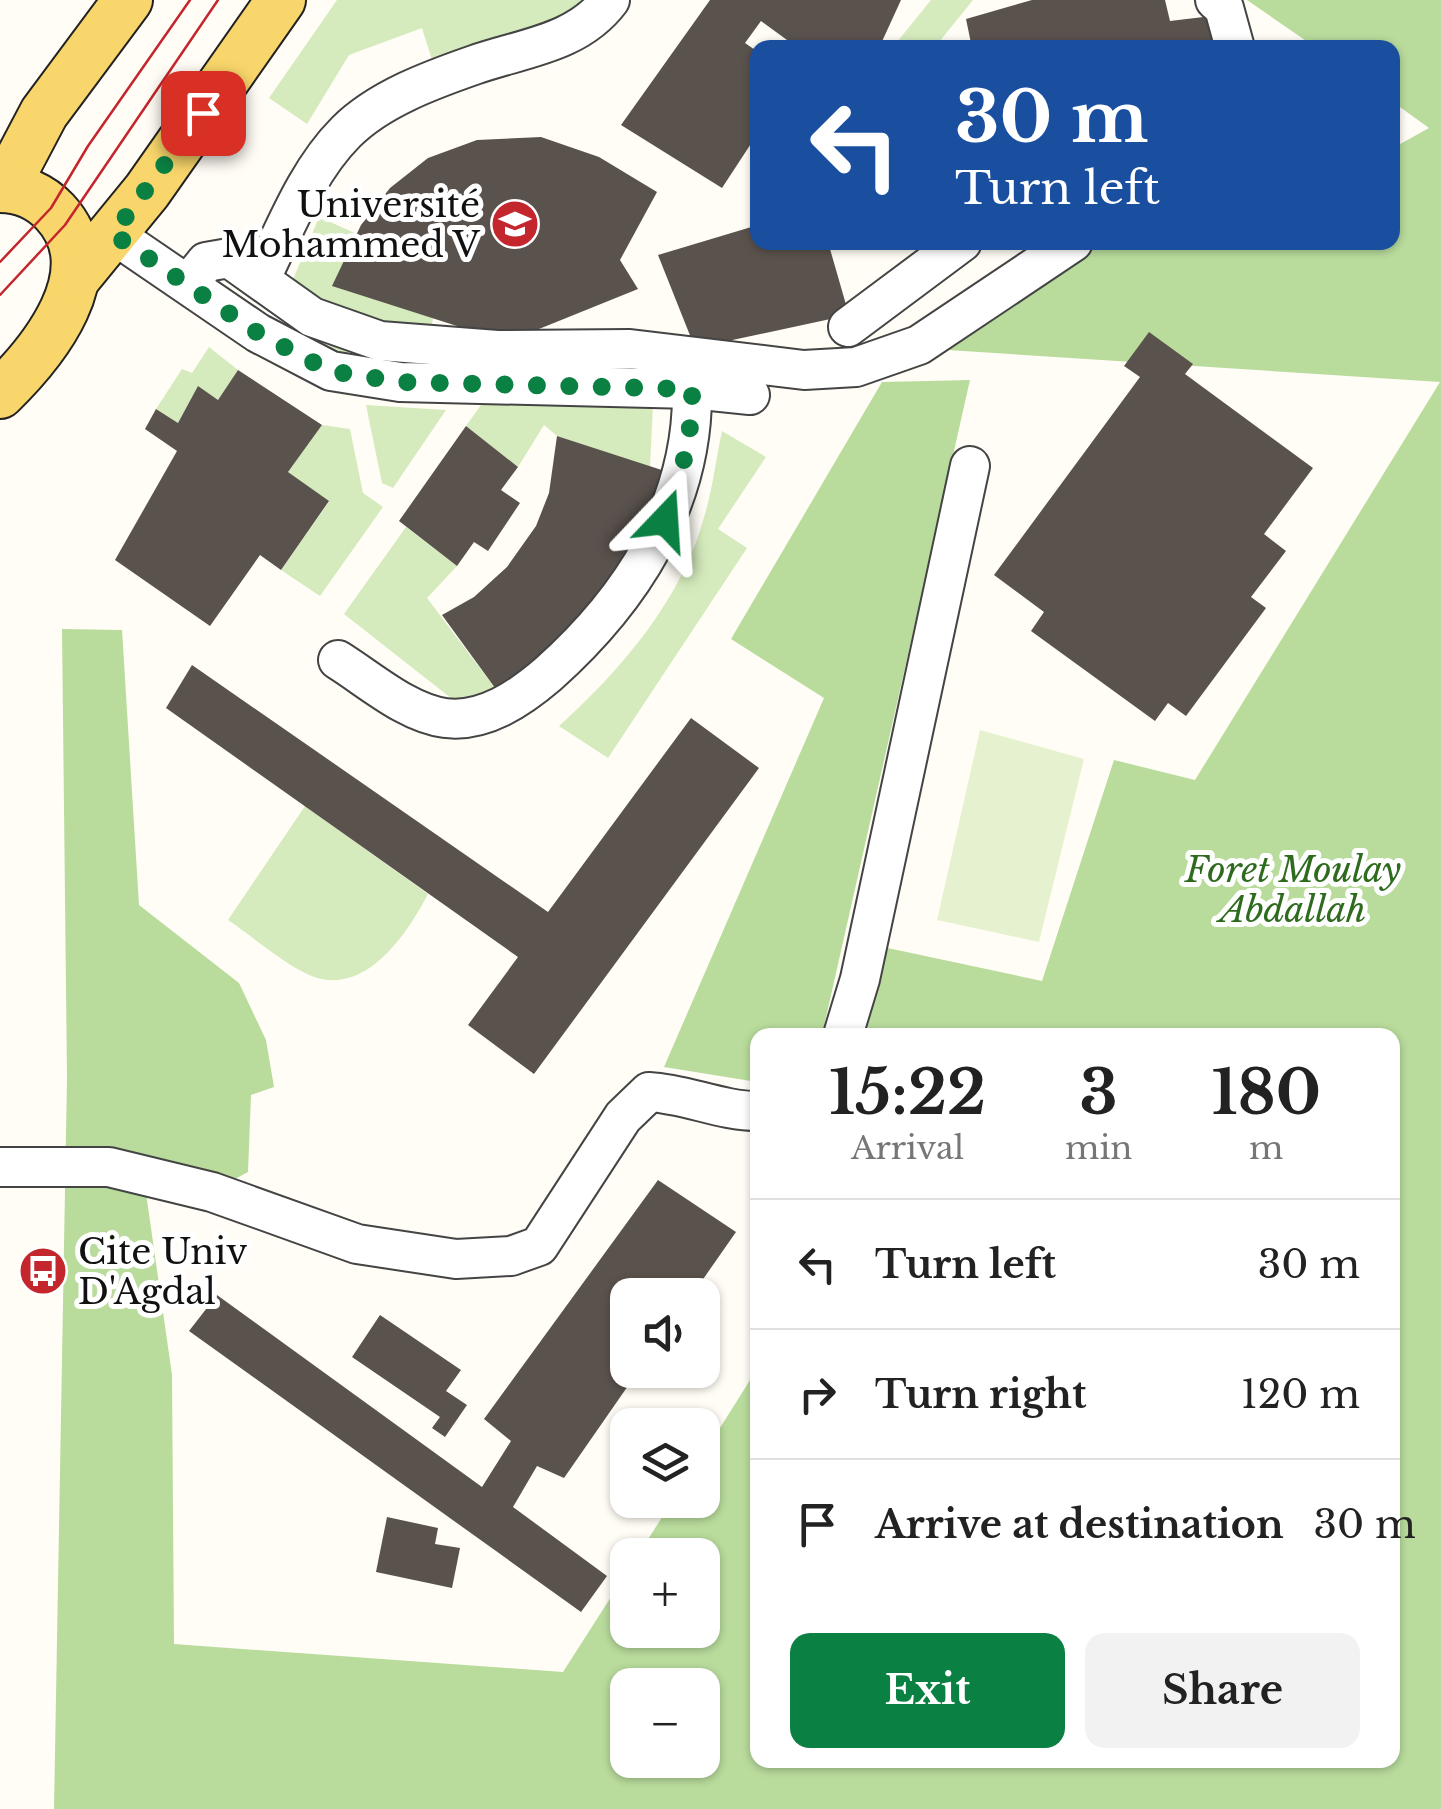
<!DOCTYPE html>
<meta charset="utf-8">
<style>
body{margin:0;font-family:"Libre Baskerville",serif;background:#f2f2f2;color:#222;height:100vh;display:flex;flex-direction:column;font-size:38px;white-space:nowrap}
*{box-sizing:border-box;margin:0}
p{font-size:32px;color:#767676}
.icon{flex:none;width:55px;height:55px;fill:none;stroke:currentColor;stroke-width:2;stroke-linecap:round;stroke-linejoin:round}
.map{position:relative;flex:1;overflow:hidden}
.drawer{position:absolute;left:750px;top:1028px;width:650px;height:740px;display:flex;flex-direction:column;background:#fff;border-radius:20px;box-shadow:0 2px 8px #0004}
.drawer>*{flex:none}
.hud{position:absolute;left:750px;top:40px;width:650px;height:210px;border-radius:20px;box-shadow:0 2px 8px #0004;background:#1a4fa0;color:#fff;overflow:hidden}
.controls{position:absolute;left:610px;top:1278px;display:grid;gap:20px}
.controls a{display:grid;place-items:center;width:110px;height:110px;border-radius:20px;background:#fff;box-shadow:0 2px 8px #0004;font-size:50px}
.pin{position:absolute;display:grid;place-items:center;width:85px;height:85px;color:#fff;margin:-42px;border-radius:20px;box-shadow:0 5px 15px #0006}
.me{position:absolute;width:110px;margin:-55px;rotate:20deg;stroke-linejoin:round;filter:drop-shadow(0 0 8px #0008)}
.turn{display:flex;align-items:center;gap:35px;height:210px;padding:0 40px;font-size:45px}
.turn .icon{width:130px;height:130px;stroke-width:2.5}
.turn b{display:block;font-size:70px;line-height:85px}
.eta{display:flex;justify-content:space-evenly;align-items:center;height:170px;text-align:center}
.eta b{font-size:60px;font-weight:800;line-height:70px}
.button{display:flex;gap:20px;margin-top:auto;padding:20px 40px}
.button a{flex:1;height:115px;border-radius:20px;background:#0b8043;color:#fff;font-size:40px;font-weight:800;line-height:115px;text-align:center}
.button a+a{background:#f2f2f2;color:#222}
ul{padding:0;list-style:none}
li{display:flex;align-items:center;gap:30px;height:130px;padding:0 40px;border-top:2px solid #e0e0e0}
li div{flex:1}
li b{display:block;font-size:38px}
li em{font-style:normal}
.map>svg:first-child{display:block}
.green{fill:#d5ebbd}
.forest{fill:#b9dc9c;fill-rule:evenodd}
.pitch{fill:#e6f2cf}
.building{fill:#5a524d}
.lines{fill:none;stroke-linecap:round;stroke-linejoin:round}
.minor-casing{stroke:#444;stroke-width:42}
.major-casing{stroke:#222;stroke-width:52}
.minor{stroke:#fff;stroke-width:38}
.major{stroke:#f9d66b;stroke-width:48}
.tram{stroke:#c4262e;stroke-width:2.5}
.route{stroke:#0b8043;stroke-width:18;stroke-dasharray:0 32.4}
.labels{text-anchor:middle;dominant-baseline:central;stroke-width:10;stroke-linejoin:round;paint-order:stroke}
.poi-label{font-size:35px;fill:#111;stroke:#fff;text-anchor:end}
.park-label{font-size:35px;font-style:italic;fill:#2f6b1f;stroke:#fff}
</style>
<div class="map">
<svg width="1441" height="1809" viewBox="0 0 1441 1809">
<rect width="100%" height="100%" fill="#fffdf5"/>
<g class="green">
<polygon points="337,0 580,0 584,4 441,89 422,28 349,55 307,124 269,98"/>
<polygon points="931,0 973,0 935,47 893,47"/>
<polygon points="319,217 357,234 333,285 433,318 426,360 352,362 280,311"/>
<polygon points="209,347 238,370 218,400 198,387 178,423 156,409 182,369 192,373"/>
<polygon points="653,404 650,467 557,436 544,425 518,467 466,426 481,405"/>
<polygon points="366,405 446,410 393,488 382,483"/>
<polygon points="322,425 350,429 363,493 383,507 320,596 281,570 329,502 288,472"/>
<path d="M 722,431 L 766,457 L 718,529 L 747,548 L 608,758 L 559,726 C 622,669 683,598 705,514 C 713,487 716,458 722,431 Z"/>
<polygon points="406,527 457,566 427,598 498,692 470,713 344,614"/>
<path d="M 305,806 L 428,894 C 406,936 362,1002 305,973 C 278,959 253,937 228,920 Z"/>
</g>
<g class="forest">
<path d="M 1247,0 L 1441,0 L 1441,1809 L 54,1809 L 67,1077 L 62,629 L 122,630 L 139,905 L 239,983 L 266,1040 L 274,1087 L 251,1095 L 248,1172 L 224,1185 L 145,1186 L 172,1375 L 174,1644 L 563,1672 L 627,1572 L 628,1630 L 702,1630 L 702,1555 L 638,1555 L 673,1500 L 702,1500 L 703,1455 L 757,1369 L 758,1760 L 1392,1760 L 1392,1035 L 859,1035 L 883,947 L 1042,981 L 1114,760 L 1195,780 L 1440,382 L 948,350 L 992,302 L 1106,243 L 1392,242 L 1393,148 L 1429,128 L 1393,102 L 1392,48 L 1315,47 ZM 628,1685 L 702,1685 L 702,1760 L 628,1760 Z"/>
<polygon points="970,380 822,1035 758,1035 757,1082 664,1067 824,698 731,639 882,382"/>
</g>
<polygon class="pitch" points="980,730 1084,759 1039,942 937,920"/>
<g class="building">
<polygon points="710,0 901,0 879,48 798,48 761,21 745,43 758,52 758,133 722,188 621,125"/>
<polygon points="1032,0 1165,0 1170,21 1220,15 1227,48 972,48 966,19"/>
<polygon points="541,137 599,157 657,192 620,260 638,289 507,342 332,286 361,225 390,188 428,158 477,140"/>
<polygon points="758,225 758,242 828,242 849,315 695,348 658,255"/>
<polygon points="1149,332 1193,364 1185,374 1313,468 1264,534 1286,551 1251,597 1266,608 1186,716 1168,703 1155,721 1031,631 1044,612 994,575 1140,377 1124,366"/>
<polygon points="238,370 322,425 288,472 329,501 281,570 260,555 210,626 115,560 177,451 145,429 156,409 178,423 198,386 218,400"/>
<polygon points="466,426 518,467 501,490 520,503 488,551 474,542 457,566 399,521"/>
<polygon points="557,436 674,474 616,595 498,692 442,615 474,597 507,567 536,526 549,493"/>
<polygon points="192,665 548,912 691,718 759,768 534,1074 468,1025 518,957 166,708"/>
<polygon points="658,1180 736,1232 692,1295 628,1295 628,1370 639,1370 564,1478 537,1466 513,1507 607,1576 581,1612 189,1331 217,1295 482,1487 511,1441 484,1419"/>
<polygon points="380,1315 461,1370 446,1391 467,1405 445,1437 432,1428 440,1417 352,1357"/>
<polygon points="387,1517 438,1528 435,1544 460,1548 452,1588 376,1572"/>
</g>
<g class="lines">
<g class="minor-casing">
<g id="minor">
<polyline points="1215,0 1224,8 1235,48"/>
<polyline points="113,234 258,333 331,371 400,382 692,389 750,395"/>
<path d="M 261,278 C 285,229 307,171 346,132 C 379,99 431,80 474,65 C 522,48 577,44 610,0"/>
<polyline points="189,283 206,262 229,258 312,317 380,341 497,350 630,349 804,370 856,367 919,345 1073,242"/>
<polyline points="848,327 962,242"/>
<path d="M 338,660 C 370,680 407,713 445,718 C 484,723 520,698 548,674 C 631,600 694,504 692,389"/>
<polyline points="843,1035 860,979 970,466"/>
<path d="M 0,1167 L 109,1167 L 212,1192 L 357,1244 L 456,1259 L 511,1256 L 539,1246 L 623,1117 L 649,1092 C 687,1094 720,1111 758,1111"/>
</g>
</g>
<g class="major-casing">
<g id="major">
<polyline points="5,187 44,113 128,0"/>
<path d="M 0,188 C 21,188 41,197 55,212 C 110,271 43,352 0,394"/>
<polyline points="75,279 147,191 281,0"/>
</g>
</g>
<use href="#minor" class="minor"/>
<use href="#major" class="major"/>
<g class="tram">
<polyline points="0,262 51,208 88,146 190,0"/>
<polyline points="0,295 65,225 218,0"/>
</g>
</g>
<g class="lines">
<path class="route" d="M 203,113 L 113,234 L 258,333 L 330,371 L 400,382 L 692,389 C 693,436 681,476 665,520"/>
</g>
<defs>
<g id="university-disc" transform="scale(2.5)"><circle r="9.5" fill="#c4262e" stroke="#fff"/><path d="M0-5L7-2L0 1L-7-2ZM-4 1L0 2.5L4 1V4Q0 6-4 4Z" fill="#fff"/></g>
<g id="bus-disc" transform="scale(2.5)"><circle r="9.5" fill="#c4262e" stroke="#fff"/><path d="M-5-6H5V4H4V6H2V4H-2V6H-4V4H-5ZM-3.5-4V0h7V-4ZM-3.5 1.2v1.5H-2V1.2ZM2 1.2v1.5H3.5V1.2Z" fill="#fff"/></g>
</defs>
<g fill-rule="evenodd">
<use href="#university-disc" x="515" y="224"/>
<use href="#bus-disc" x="43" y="1271"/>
</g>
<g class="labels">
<g class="poi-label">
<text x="480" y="204">Université<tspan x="480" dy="40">Mohammed V</tspan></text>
<text x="78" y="1251" text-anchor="start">Cite Univ<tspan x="78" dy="40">D'Agdal</tspan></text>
</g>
<g class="park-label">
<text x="1293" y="869">Foret Moulay<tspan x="1293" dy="40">Abdallah</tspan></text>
</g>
</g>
</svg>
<div class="controls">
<a><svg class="icon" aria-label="sound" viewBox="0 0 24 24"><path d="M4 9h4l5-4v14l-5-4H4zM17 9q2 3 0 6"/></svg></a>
<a><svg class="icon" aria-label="layers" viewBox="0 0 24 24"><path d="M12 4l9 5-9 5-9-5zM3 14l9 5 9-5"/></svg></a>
<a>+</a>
<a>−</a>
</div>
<div class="pin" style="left:203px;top:113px;background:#d93025"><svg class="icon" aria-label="arrive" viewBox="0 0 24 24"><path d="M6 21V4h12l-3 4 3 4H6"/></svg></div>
<svg class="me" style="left:665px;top:520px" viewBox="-20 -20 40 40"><path d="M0-17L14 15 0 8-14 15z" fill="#0b8043" stroke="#fff" stroke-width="4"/></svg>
<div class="hud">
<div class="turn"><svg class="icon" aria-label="left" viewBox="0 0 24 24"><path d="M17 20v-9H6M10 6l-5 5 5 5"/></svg><div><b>30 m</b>Turn left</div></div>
</div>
<section class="drawer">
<div class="eta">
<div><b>15:22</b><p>Arrival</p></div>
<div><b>3</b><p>min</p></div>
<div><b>180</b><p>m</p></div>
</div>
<ul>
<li><svg class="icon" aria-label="left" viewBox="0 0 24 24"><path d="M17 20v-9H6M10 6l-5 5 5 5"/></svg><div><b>Turn left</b></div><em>30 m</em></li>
<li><svg class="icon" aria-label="right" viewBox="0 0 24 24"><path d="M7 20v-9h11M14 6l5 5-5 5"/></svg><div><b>Turn right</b></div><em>120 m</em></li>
<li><svg class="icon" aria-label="arrive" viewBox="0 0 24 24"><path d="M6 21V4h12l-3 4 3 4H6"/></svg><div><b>Arrive at destination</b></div><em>30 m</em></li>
</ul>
<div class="button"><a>Exit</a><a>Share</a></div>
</section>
</div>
